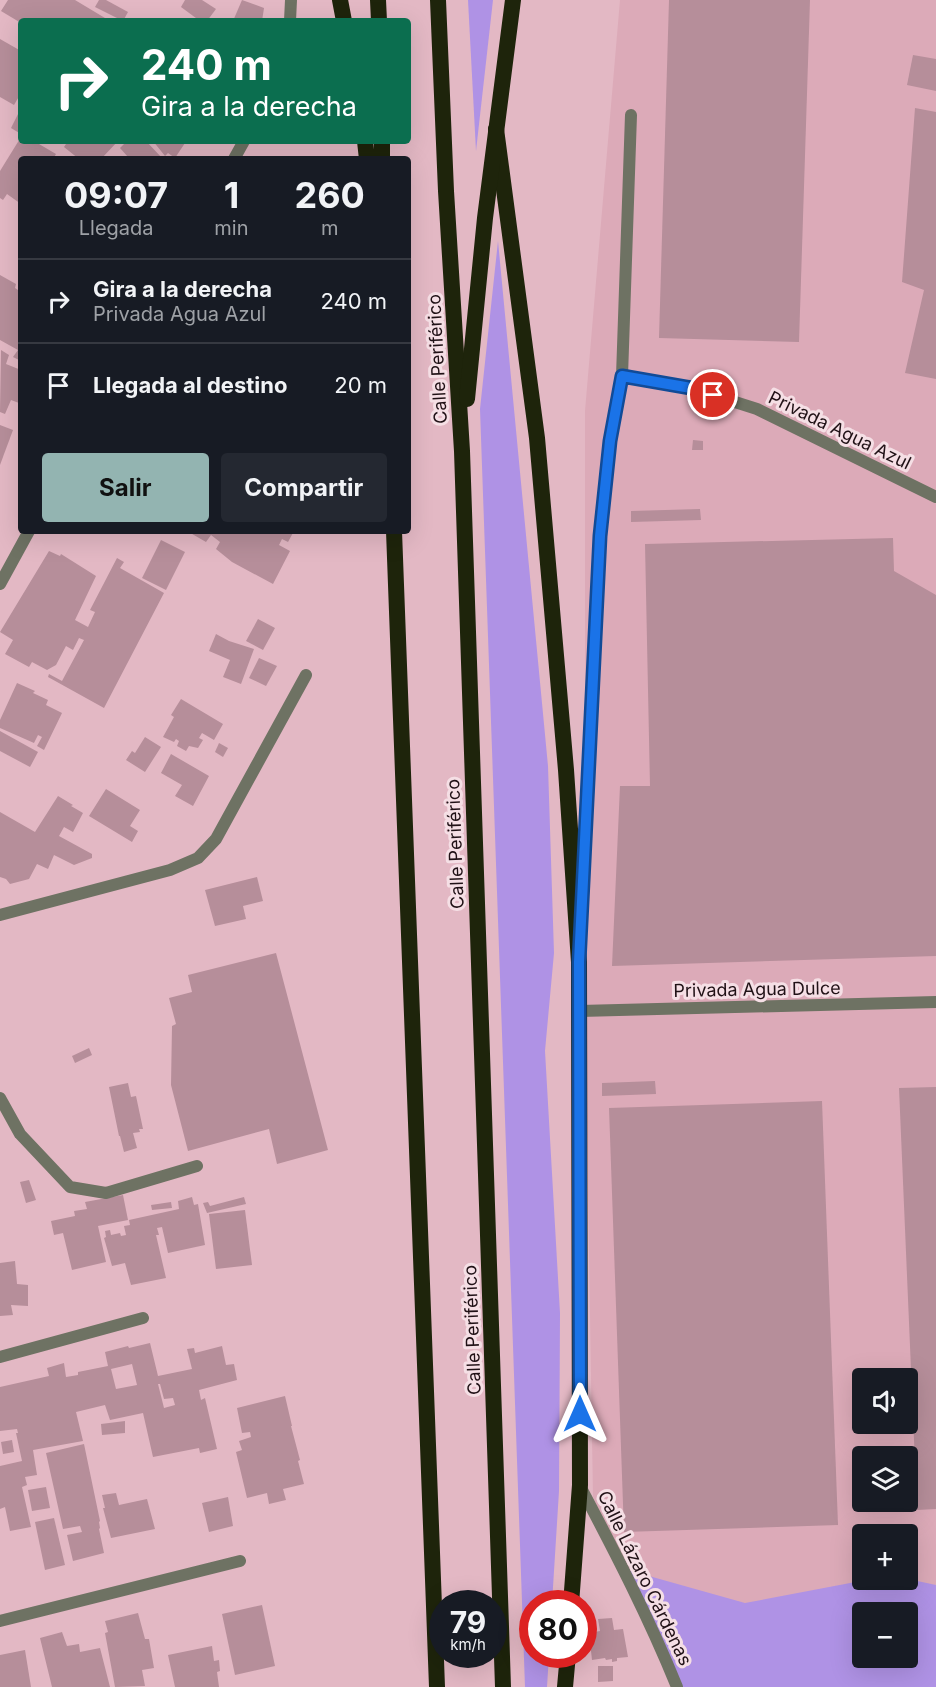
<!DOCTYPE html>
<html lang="es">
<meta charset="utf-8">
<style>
body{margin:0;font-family:Inter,sans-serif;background:#242831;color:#f1f3f6;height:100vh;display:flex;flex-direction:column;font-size:22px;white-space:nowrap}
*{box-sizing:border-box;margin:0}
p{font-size:20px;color:#9ea1a6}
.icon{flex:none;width:33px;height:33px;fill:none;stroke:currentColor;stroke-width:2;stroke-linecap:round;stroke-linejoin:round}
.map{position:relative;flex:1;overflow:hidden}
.side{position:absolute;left:18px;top:156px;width:393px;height:378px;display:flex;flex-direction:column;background:#171b24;border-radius:6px;box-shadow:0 6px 24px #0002}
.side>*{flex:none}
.guide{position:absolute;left:18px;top:18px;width:393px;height:126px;border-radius:6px;box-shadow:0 6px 24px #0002;background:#0b6e4f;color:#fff;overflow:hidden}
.controls{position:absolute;left:852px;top:1368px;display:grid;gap:12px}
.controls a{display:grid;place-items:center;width:66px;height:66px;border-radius:6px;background:#171b24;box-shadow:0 6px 24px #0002;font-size:30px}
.speed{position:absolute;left:429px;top:1590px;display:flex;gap:12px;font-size:30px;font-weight:700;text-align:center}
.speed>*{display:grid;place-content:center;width:78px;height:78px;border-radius:50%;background:#171b24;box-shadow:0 6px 24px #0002;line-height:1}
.speed small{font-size:15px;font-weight:400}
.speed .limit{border:9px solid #d22;background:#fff;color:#111}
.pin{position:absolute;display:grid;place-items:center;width:51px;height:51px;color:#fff;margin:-26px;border:3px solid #fff;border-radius:50%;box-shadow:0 2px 6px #0007}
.me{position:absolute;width:66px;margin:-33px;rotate:0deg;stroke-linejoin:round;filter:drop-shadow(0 0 4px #0008)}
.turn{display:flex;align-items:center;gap:21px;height:126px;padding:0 24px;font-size:27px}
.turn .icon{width:78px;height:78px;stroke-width:2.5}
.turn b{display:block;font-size:42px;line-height:51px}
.eta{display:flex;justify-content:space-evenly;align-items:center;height:102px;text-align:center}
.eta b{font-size:36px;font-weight:700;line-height:42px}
.action{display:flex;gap:12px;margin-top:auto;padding:12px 24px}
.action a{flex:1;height:69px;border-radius:6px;background:#93b4b1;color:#111;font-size:24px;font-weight:700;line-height:69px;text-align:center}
.action a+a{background:#242831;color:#f1f3f6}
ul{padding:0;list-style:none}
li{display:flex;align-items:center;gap:18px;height:84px;padding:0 24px;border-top:2px solid #363941}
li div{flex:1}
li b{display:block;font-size:22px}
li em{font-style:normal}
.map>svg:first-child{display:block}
.built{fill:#dcaab8;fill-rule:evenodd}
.green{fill:#af92e5;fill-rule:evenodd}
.building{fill:#b68e9a;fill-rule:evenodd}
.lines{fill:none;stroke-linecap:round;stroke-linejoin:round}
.service{stroke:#6e7263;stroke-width:12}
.minor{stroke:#6e7263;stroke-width:12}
.trunk{stroke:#1e240b;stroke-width:16}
.route-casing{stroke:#114b97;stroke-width:15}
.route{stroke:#1a73e8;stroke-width:10}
.labels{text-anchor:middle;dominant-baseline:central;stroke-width:6;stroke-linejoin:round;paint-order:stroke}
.street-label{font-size:18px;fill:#201116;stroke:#f5dfe5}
</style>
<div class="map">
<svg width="936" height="1687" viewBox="0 0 936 1687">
<rect width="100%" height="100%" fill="#e3b8c4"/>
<path class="built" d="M 620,0 L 936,0 L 936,1654 L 677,1687 L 593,1497 L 585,1011 L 585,411 ZM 862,1378 L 908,1378 L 908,1424 L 862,1424 ZM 862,1456 L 908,1456 L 908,1502 L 862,1502 ZM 862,1534 L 908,1534 L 908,1580 L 862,1580 ZM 862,1612 L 908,1612 L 908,1658 L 862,1658 Z"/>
<g class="green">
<polygon points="468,0 493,0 476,151"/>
<polygon points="498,241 548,766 554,953 545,1051 560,1313 559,1491 552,1603 532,1604 532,1654 549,1655 547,1687 525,1687 480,409"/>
<path d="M 624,1569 L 745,1603 L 866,1580 L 908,1579 L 936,1585 L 936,1687 L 677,1687 ZM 862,1612 L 908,1612 L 908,1658 L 862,1658 Z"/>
</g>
<g class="building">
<polygon points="8,0 75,0 105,18 103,21 21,21 21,23 1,11"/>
<polygon points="99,0 106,0 128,12 123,21 95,7"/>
<polygon points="185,0 202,0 216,9 207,21 200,21 181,7"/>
<polygon points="242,0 264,8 262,21 233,21"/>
<polygon points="669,0 810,0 799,342 659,338"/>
<polygon points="0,39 21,51 21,93 14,105 0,97"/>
<polygon points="913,55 936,59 936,91 907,85"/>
<polygon points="915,108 936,112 936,379 905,373 924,290 902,282"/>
<polygon points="18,114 21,116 21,134 11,128"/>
<polygon points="21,137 21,141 41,141 39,144 56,154 53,159 21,159 21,204 7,194 3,200 0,198 0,171"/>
<polygon points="68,141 118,141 101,159 87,159 85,157 83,159 79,159 64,147"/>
<polygon points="127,141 146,141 162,158 126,159 128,157 120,148"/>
<polygon points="153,141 182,141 185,143 175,158 168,153 165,156"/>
<polygon points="0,275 16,284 15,288 21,292 21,361 13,357 18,350 0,340"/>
<polygon points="1,350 9,355 6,364 21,370 21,397 19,403 11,400 5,414 0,412"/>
<polygon points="0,425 13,430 0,465"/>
<polygon points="693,440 703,441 703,450 692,450"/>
<polygon points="700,509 701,520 631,522 631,511"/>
<polygon points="187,531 294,531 288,542 282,539 279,545 290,551 273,584 232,562 216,549 220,542 211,535 206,542"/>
<polygon points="893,538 894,571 936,595 936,956 612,966 620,786 650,786 645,544"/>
<polygon points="161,540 185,552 166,590 142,578"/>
<polygon points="49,551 60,556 61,554 96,576 75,620 88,627 95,612 90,610 117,558 124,562 120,568 164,593 104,708 48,677 49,674 62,681 84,640 79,638 73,650 66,646 56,665 47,670 32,662 29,667 5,654 13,640 0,632"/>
<polygon points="258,619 275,628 263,650 246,641"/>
<polygon points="216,634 229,641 254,649 241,684 223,677 230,660 209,651"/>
<polygon points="259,658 277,666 266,686 249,678"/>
<polygon points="17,683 35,691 33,693 48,700 46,705 62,713 44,750 37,746 42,737 38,735 34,743 0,728 0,720"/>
<polygon points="181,699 223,724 214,740 202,733 199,738 203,740 198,748 189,746 186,751 177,746 179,741 176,739 174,742 163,737 174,717 171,715"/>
<polygon points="0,731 38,752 30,767 0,751"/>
<polygon points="145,737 161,747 145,772 126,760 132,751 135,753"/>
<polygon points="219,743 228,748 223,757 215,752"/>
<polygon points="171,754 209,776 193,806 175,796 182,785 161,773"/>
<polygon points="106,789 140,810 130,826 138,831 132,842 89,816"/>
<polygon points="58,796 73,805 71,806 83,813 73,832 64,827 59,836 92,854 92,858 74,865 54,855 48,869 37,864 29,879 10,884 6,879 0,877 0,812 35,832"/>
<polygon points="257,877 263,901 243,906 246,919 215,926 205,890"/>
<polygon points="276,953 328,1150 277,1164 269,1129 188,1151 171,1085 172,1026 176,1024 169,998 192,992 188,975"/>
<polygon points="89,1048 92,1055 75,1063 72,1056"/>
<polygon points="655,1081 656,1094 602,1096 602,1083"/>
<polygon points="128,1083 131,1097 136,1096 143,1129 139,1129 140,1132 133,1133 137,1148 124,1152 120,1136 119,1136 109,1087"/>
<polygon points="936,1087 936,1509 917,1510 899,1088"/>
<polygon points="822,1101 838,1525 624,1532 609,1108"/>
<polygon points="29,1180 36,1200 26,1203 20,1182"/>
<polygon points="123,1195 128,1220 98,1226 106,1262 72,1270 63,1233 54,1235 51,1221 75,1216 74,1211 87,1209 85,1202"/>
<polygon points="192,1197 194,1205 198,1204 205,1245 168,1253 162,1227 157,1228 159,1235 156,1235 166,1278 131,1285 125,1263 112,1266 104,1238 106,1237 105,1231 110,1230 111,1235 120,1233 121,1236 126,1235 124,1226 130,1225 129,1220 179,1209 178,1201"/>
<polygon points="244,1197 246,1204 207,1213 203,1203 208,1202 210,1206"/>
<polygon points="171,1202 172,1208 152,1210 151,1205"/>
<polygon points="245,1210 252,1265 216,1269 209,1214"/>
<polygon points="15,1261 17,1284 28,1285 28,1306 11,1305 13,1315 0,1316 0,1263"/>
<path d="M 150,1343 L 158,1376 L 192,1369 L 187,1349 L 194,1348 L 195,1353 L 222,1346 L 226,1365 L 234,1364 L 237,1380 L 199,1390 L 201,1400 L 205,1398 L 217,1449 L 200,1453 L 199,1448 L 153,1457 L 143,1413 L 110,1420 L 105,1405 L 76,1412 L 83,1441 L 33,1450 L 37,1475 L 25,1477 L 27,1485 L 22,1487 L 31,1527 L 10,1531 L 5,1507 L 0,1509 L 0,1466 L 22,1461 L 16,1433 L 18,1433 L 17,1429 L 0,1431 L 0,1387 L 49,1376 L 47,1368 L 64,1363 L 66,1377 L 78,1375 L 78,1372 L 108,1366 L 105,1352 L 128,1346 L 129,1348 ZM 132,1364 L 137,1385 L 116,1389 L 111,1369 ZM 158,1384 L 160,1384 L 164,1399 L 173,1398 L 175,1405 L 164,1408 Z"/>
<polygon points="285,1396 292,1426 291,1426 300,1460 298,1461 304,1484 283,1489 286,1500 269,1504 267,1493 247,1498 236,1452 242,1450 239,1441 251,1437 250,1432 242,1433 237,1408"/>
<polygon points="125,1421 125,1433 102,1435 101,1424"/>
<polygon points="12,1440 14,1452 3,1454 1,1442"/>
<polygon points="84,1444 100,1521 99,1522 100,1528 99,1529 104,1553 73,1561 67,1535 82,1532 80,1526 63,1529 46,1453"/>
<polygon points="46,1487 50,1508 32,1511 28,1490"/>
<polygon points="116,1493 119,1505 147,1499 155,1529 111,1538 103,1508 105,1508 102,1495"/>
<polygon points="228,1497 233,1526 209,1532 202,1503"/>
<polygon points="54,1518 65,1565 45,1570 35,1522"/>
<polygon points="262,1605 275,1666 235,1675 222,1614"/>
<polygon points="138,1613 145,1639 149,1639 154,1668 142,1670 145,1686 115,1687 105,1633 108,1632 105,1621"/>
<polygon points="612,1618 614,1630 623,1629 628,1657 617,1658 617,1661 612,1662 612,1659 606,1660 605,1658 592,1660 589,1633 600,1631 598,1619"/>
<polygon points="62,1632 67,1646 79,1644 80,1652 100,1648 110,1687 52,1687 40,1638"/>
<polygon points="212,1646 214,1661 219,1660 220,1671 217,1672 219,1687 175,1687 168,1655"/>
<polygon points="25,1650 31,1687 0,1687 0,1655"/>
<polygon points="598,1666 613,1666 613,1681 598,1682"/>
</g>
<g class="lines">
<g class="service">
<polyline points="622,376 691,388 757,409 936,497"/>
<polyline points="582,910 600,536 610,441 622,376 631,115"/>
<polyline points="580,1011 936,1002"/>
<polyline points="0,1098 20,1134 70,1187 106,1193 197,1166"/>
<path d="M 580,1486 C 615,1552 649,1618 677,1687"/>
</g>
<g class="minor">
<polyline points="290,21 291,0"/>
<polyline points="234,159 244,141"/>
<polyline points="0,584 29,531"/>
<polyline points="0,915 170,870 198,858 216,839 306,675"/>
<polyline points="0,1357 143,1318"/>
<polyline points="0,1621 240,1561"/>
</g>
<g class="trunk">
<polyline points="340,0 344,21"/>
<polyline points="378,0 379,21"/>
<polyline points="438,0 446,191 462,451 503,1687"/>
<polyline points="496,129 537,438 566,770 579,962 580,1485 571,1604"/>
<polyline points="365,141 367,159"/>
<polyline points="382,141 382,159"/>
<polyline points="467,399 485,218 513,0"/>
<polyline points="394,531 437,1687"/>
<polyline points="565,1687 568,1654"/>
</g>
</g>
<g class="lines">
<g class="route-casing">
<polyline id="route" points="580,1414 579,962 600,536 610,441 622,376 691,388 713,395"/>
</g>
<use href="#route" class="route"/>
</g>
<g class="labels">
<g class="street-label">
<text transform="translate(437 359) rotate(-93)">Calle Periférico</text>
<text transform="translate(840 430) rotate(26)">Privada Agua Azul</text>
<text transform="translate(455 844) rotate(-92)">Calle Periférico</text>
<text transform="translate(757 989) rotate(-1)">Privada Agua Dulce</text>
<text transform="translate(472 1330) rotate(-92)">Calle Periférico</text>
<text transform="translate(645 1578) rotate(64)">Calle Lázaro Cárdenas</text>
</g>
</g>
</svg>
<div class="controls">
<a><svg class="icon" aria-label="sound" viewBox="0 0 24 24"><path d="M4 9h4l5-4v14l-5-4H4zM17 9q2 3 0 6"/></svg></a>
<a><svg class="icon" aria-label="layers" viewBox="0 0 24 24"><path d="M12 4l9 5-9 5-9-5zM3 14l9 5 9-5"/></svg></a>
<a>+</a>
<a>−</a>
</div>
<div class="speed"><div>79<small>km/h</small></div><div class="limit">80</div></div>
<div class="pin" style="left:713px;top:395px;background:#d93025"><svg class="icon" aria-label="arrive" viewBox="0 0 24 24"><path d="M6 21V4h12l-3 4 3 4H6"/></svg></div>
<svg class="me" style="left:580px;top:1414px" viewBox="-20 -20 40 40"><path d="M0-17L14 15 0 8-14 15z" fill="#1a73e8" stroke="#fff" stroke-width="4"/></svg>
<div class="guide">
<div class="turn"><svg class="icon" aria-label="right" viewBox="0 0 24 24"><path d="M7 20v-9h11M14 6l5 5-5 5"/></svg><div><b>240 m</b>Gira a la derecha</div></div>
</div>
<section class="side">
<div class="eta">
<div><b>09:07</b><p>Llegada</p></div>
<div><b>1</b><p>min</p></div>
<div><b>260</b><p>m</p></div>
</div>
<ul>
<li><svg class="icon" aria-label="right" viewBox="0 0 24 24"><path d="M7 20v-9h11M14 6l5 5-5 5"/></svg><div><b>Gira a la derecha</b><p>Privada Agua Azul</p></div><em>240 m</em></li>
<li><svg class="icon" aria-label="arrive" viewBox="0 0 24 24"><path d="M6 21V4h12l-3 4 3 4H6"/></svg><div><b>Llegada al destino</b></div><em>20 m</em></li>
</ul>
<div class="action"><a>Salir</a><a>Compartir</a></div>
</section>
</div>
